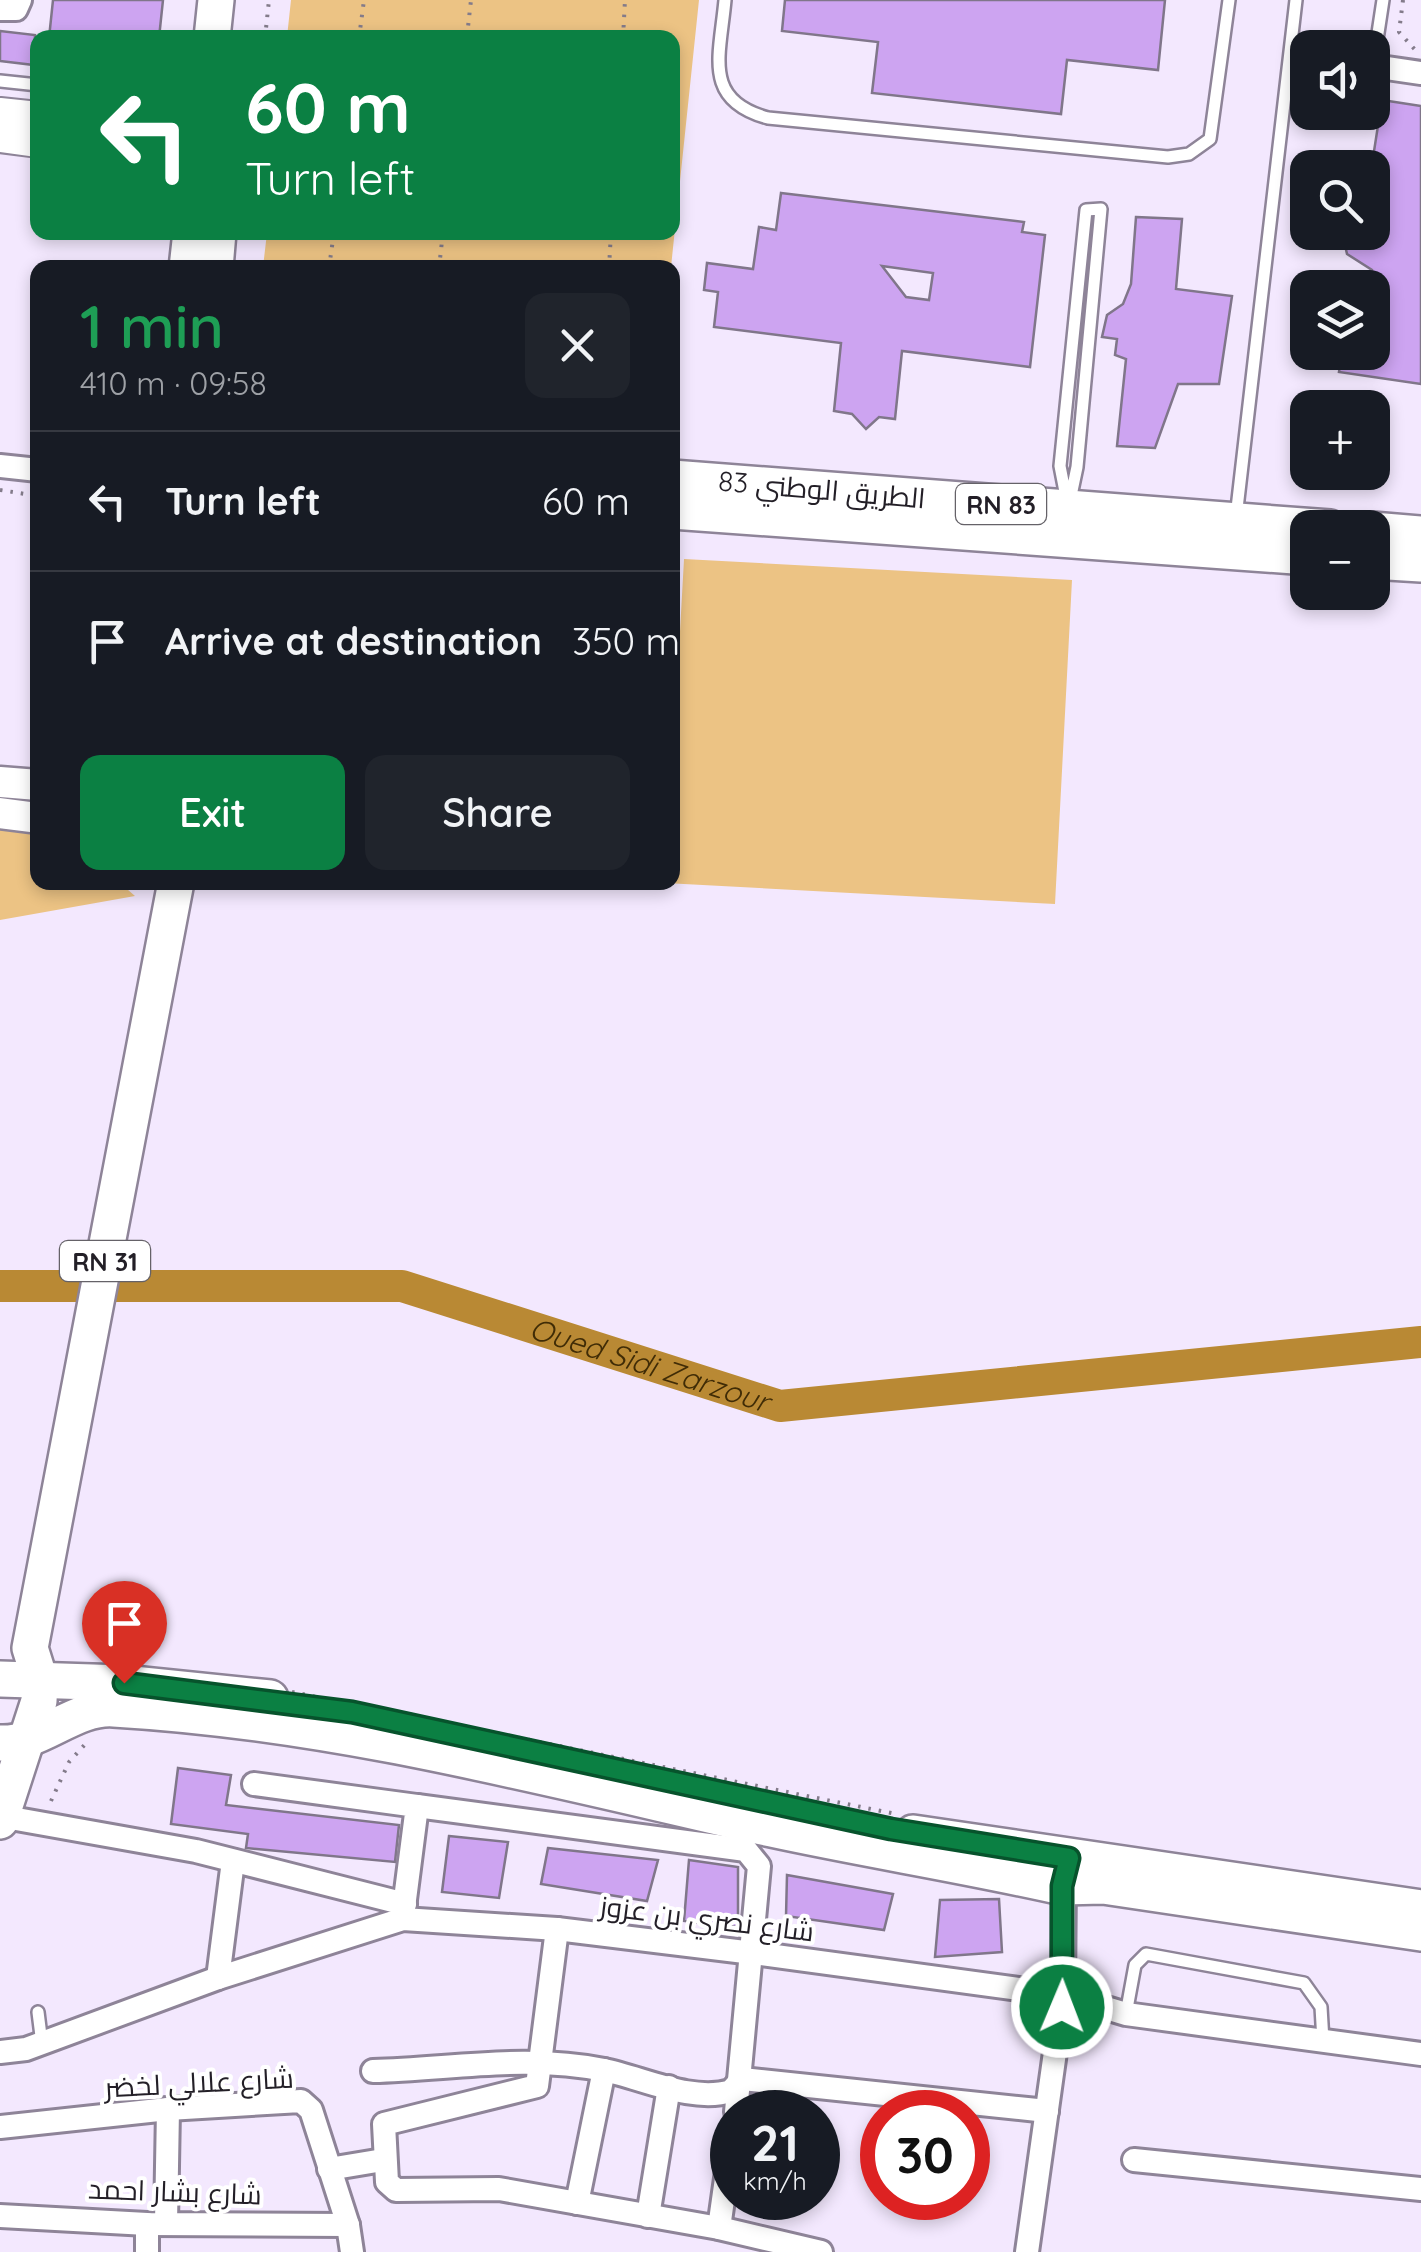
<!DOCTYPE html>
<meta charset="utf-8">
<style>
body{margin:0;font-family:Quicksand,Cairo,sans-serif;background:#20242c;color:#f1f3f6;height:100vh;display:flex;flex-direction:column;font-size:38px;white-space:nowrap}
*{box-sizing:border-box;margin:0}
p{font-size:32px;color:#9ea1a6}
.icon{flex:none;width:55px;height:55px;fill:none;stroke:currentColor;stroke-width:2;stroke-linecap:round;stroke-linejoin:round}
.map{position:relative;flex:1;overflow:hidden}
.drawer{position:absolute;left:30px;top:260px;width:650px;height:630px;display:flex;flex-direction:column;background:#171b24;border-radius:20px;box-shadow:0 5px 15px #0003}
.drawer>*{flex:none}
.guide{position:absolute;left:30px;top:30px;width:650px;height:210px;border-radius:20px;box-shadow:0 5px 15px #0003;background:#0b8043;color:#fff;overflow:hidden}
.fabs{position:absolute;left:1290px;top:30px;display:grid;gap:20px}
.fabs a{display:grid;place-items:center;width:100px;height:100px;border-radius:20px;background:#171b24;box-shadow:0 5px 15px #0003;font-size:50px}
.speed{position:absolute;left:710px;top:2090px;display:flex;gap:20px;font-size:50px;font-weight:700;text-align:center}
.speed>*{display:grid;place-content:center;width:130px;height:130px;border-radius:50%;background:#171b24;box-shadow:0 5px 15px #0003;line-height:1}
.speed small{font-size:25px;font-weight:400}
.speed .limit{border:15px solid #d22;background:#fff;color:#111}
.pin{position:absolute;display:grid;place-items:center;width:85px;height:85px;color:#fff;margin:-102px -42px;border-radius:50% 50% 50% 0;rotate:-45deg;box-shadow:0 0 10px #0007}
.pin .icon{rotate:45deg}
.me{position:absolute;width:110px;margin:-55px;rotate:1deg;stroke-linejoin:round;filter:drop-shadow(0 0 8px #0008)}
.turn{display:flex;align-items:center;gap:35px;height:210px;padding:0 50px;font-size:45px}
.turn .icon{width:130px;height:130px;stroke-width:2.5}
.turn b{display:block;font-size:70px;line-height:85px}
.round{display:grid;place-items:center;flex:none;width:105px;height:105px;border-radius:20px;background:#20242c}
.summary{display:flex;align-items:center;justify-content:space-between;height:170px;padding:0 50px}
h1{font-size:60px;font-weight:600;line-height:75px;color:#1e9e55}
.action{display:flex;gap:20px;margin-top:auto;padding:20px 50px}
.action a{flex:1;height:115px;border-radius:20px;background:#0b8043;color:#fff;font-size:40px;font-weight:600;line-height:115px;text-align:center}
.action a+a{background:#20242c;color:#f1f3f6}
ul{padding:0;list-style:none}
li{display:flex;align-items:center;gap:30px;height:140px;padding:0 50px;border-top:2px solid #363941}
li div{flex:1}
li b{display:block;font-size:38px}
li em{font-style:normal}
.map>svg:first-child{display:block}
.green{fill:#ecc384}
.lines{fill:none;stroke-linecap:round;stroke-linejoin:round}
.river{stroke:#b98934;stroke-width:32}
.building{fill:#cda4f1;stroke:#80768a;stroke-width:2.5;fill-rule:evenodd}
.service-casing{stroke:#8e8498;stroke-width:16}
.minor-casing{stroke:#8e8498;stroke-width:28}
.tertiary-casing{stroke:#8e8498;stroke-width:32}
.secondary-casing{stroke:#8e8498;stroke-width:35}
.primary-casing{stroke:#8e8498;stroke-width:40}
.trunk-casing{stroke:#8e8498;stroke-width:40}
.path{stroke:#837b8a;stroke-width:4;stroke-dasharray:2.5 8;stroke-linecap:butt}
.service{stroke:#fff;stroke-width:11}
.minor{stroke:#fff;stroke-width:22}
.tertiary{stroke:#fff;stroke-width:28}
.secondary{stroke:#fff;stroke-width:30}
.primary{stroke:#fff;stroke-width:35}
.trunk{stroke:#fff;stroke-width:35}
.route-casing{stroke:#07532c;stroke-width:25}
.route{stroke:#0b8043;stroke-width:18}
.labels{text-anchor:middle;dominant-baseline:central;stroke-width:8;stroke-linejoin:round;paint-order:stroke}
.shield{fill:#fff;stroke:#656268;stroke-width:2.5}
.shield-label{font-size:25px;font-weight:bold;fill:#231f27}
.street-label{font-size:28px;fill:#231f27;stroke:#fff}
.water-label{font-size:30px;font-style:italic;fill:#402c06;stroke:#fff}
</style>
<div class="map">
<svg width="1421" height="2252" viewBox="0 0 1421 2252">
<rect width="100%" height="100%" fill="#f3e8fe"/>
<g class="green">
<polygon points="291,0 699,0 671,267 263,267 267,233 672,232 672,38 287,37"/>
<polygon points="684,559 1072,580 1055,904 665,883 672,882 673,758"/>
<polygon points="37,819 38,882 120,883 135,896 0,920 0,820"/>
</g>
<g class="lines">
<path class="river" id="s1" d="M 0,1286 L 402,1286 L 780,1406 L 1421,1342"/>
</g>
<g class="building">
<polygon points="53,0 163,0 159,38 49,38"/>
<polygon points="785,0 1165,0 1158,70 1067,60 1061,114 872,93 878,42 782,31"/>
<polygon points="0,31 35,35 34,65 0,61"/>
<polygon points="1382,100 1421,106 1421,384 1339,372 1342,352 1372,352 1372,270 1347,254 1342,232 1372,232 1372,164"/>
<path d="M 781,193 L 1024,222 L 1022,232 L 1045,235 L 1030,367 L 902,351 L 895,419 L 879,417 L 866,429 L 852,414 L 834,411 L 841,343 L 714,327 L 718,292 L 704,290 L 707,263 L 753,269 L 759,227 L 776,230 ZM 882,266 L 933,273 L 929,300 L 906,297 Z"/>
<polygon points="1136,217 1182,219 1176,289 1232,296 1219,384 1178,384 1155,448 1117,446 1126,359 1115,355 1117,339 1102,337 1107,315 1123,304 1131,284"/>
<polygon points="178,1768 231,1775 226,1805 399,1825 395,1862 246,1848 248,1834 171,1824"/>
<polygon points="449,1836 508,1842 499,1898 442,1892"/>
<polygon points="548,1848 658,1860 647,1901 541,1884"/>
<polygon points="689,1860 738,1867 738,1927 684,1921"/>
<polygon points="787,1875 893,1894 884,1930 786,1916"/>
<polygon points="999,1899 1002,1952 935,1957 940,1900"/>
</g>
<g class="lines">
<g class="service-casing">
<g id="service">
<path d="M 725,0 C 720,56 702,100 768,118 L 1168,157 L 1189,154 L 1210,139 L 1229,0"/>
<polyline points="1373,66 1383,0"/>
<polyline points="0,81 38,85"/>
<polyline points="1067,502 1060,466 1086,210 1101,209 1077,467 1069,505"/>
<polyline points="1236,517 1296,0"/>
<polyline points="481,882 506,882"/>
<polyline points="38,2012 42,2044"/>
<polyline points="1126,2014 1135,1965 1146,1954 1304,1983 1321,2007 1323,2041"/>
</g>
</g>
<g class="minor-casing">
<g id="minor">
<polyline points="0,9 16,9 20,0"/>
<polyline points="1373,66 1421,73"/>
<polyline points="0,466 38,470"/>
<polyline points="254,1784 417,1806 403,1915"/>
<polyline points="417,1806 746,1850 759,1866 736,2112"/>
<polyline points="0,1816 196,1851 405,1904"/>
<polyline points="557,1929 537,2086 384,2124 387,2182 396,2190 499,2189 719,2228 821,2252"/>
<polyline points="218,1978 233,1861"/>
<polyline points="0,2052 26,2049 218,1978 403,1919 557,1929 753,1953 1063,1995 1126,2014 1421,2054"/>
<path d="M 373,2071 C 451,2069 527,2054 604,2070 C 643,2078 692,2103 731,2091 L 742,2079 L 1047,2111"/>
<polyline points="0,2127 168,2109 301,2101 311,2110 348,2225 352,2252"/>
<polyline points="1134,2160 1421,2189"/>
<polyline points="329,2169 383,2160"/>
<polyline points="577,2203 604,2070"/>
<polyline points="0,2216 147,2224 348,2225"/>
<polyline points="648,2216 669,2087"/>
<polyline points="166,2223 168,2109"/>
<polyline points="719,2228 732,2136"/>
<polyline points="147,2252 147,2224"/>
<polyline points="1027,2252 1063,1995 1064,1876"/>
</g>
</g>
<g class="tertiary-casing">
<g id="tertiary">
<polyline points="0,112 38,116"/>
<polyline points="0,138 38,143"/>
</g>
</g>
<g class="secondary-casing">
<g id="secondary">
<polyline points="0,782 38,785"/>
<polyline points="0,813 38,818"/>
</g>
</g>
<g class="primary-casing">
<g id="primary">
<polyline points="212,38 216,0"/>
<polyline points="187,268 191,232"/>
<polyline points="215,268 218,232"/>
<polyline points="0,1821 39,1701 40,1680 30,1648 176,882"/>
</g>
</g>
<g class="trunk-casing">
<g id="trunk">
<polyline points="672,478 1330,528"/>
<polyline points="672,511 1308,557"/>
<polyline points="1372,530 1421,534"/>
<polyline points="1372,561 1421,564"/>
<polyline points="0,1679 123,1683 270,1698"/>
<path d="M 0,1743 C 41,1745 73,1706 114,1709 C 339,1722 553,1780 771,1829 C 868,1850 965,1865 1062,1887 L 1103,1886 L 1421,1933"/>
<polyline points="913,1833 1421,1908"/>
</g>
</g>
<g class="path">
<polyline points="1403,0 1399,32 1418,53"/>
<polyline points="467,36 471,0"/>
<polyline points="265,38 269,0"/>
<polyline points="359,38 364,0"/>
<polyline points="623,38 625,0"/>
<polyline points="329,268 334,232"/>
<polyline points="439,268 443,232"/>
<polyline points="609,268 611,232"/>
<polyline points="0,490 38,496"/>
<polyline points="292,1692 896,1814"/>
<polyline points="51,1801 69,1762 89,1740"/>
</g>
<use href="#service" class="service"/>
<use href="#minor" class="minor"/>
<use href="#tertiary" class="tertiary"/>
<use href="#secondary" class="secondary"/>
<use href="#primary" class="primary"/>
<use href="#trunk" class="trunk"/>
</g>
<g class="lines">
<g class="route-casing">
<polyline id="route" points="124,1683 352,1712 891,1829 1069,1858 1062,1886 1062,2007"/>
</g>
<use href="#route" class="route"/>
</g>
<g class="labels">
<g class="shield">
<rect x="956" y="484" width="90" height="40" rx="8"/>
<rect x="60" y="1241" width="90" height="40" rx="8"/>
</g>
<g class="shield-label">
<text x="1001" y="504">RN 83</text>
<text x="105" y="1261">RN 31</text>
</g>
<g class="street-label">
<text transform="translate(822 489) rotate(5)">الطريق الوطني 83</text>
<text transform="translate(707 1918) rotate(7)">شارع نصري بن عزوز</text>
<text transform="translate(199 2082) rotate(-3)">شارع علالي لخضر</text>
<text transform="translate(175 2191) rotate(2)">شارع بشار احمد</text>
</g>
<g class="water-label">
<text stroke="none"><textPath href="#s1" startOffset="662">Oued Sidi Zarzour</textPath></text>
</g>
</g>
</svg>
<div class="fabs">
<a><svg class="icon" aria-label="sound" viewBox="0 0 24 24"><path d="M4 9h4l5-4v14l-5-4H4zM17 9q2 3 0 6"/></svg></a>
<a><svg class="icon" aria-label="search" viewBox="0 0 24 24"><circle cx="10" cy="10" r="6"/><path d="M15 15l6 6"/></svg></a>
<a><svg class="icon" aria-label="layers" viewBox="0 0 24 24"><path d="M12 4l9 5-9 5-9-5zM3 14l9 5 9-5"/></svg></a>
<a>+</a>
<a>−</a>
</div>
<div class="speed"><div>21<small>km/h</small></div><div class="limit">30</div></div>
<div class="pin" style="left:124px;top:1683px;background:#d93025"><svg class="icon" aria-label="arrive" viewBox="0 0 24 24"><path d="M6 21V4h12l-3 4 3 4H6"/></svg></div>
<svg class="me" style="left:1062px;top:2007px" viewBox="-20 -20 40 40"><circle r="17" fill="#0b8043" stroke="#fff" stroke-width="3"/><path d="M0-11L8 9 0 5-8 9z" fill="#fff"/></svg>
<div class="guide">
<div class="turn"><svg class="icon" aria-label="left" viewBox="0 0 24 24"><path d="M17 20v-9H6M10 6l-5 5 5 5"/></svg><div><b>60 m</b>Turn left</div></div>
</div>
<section class="drawer">
<div class="summary"><div><h1>1 min</h1><p>410 m · 09:58</p></div><a class="round"><svg class="icon" aria-label="close" viewBox="0 0 24 24"><path d="M6 6l12 12M18 6L6 18"/></svg></a></div>
<ul>
<li><svg class="icon" aria-label="left" viewBox="0 0 24 24"><path d="M17 20v-9H6M10 6l-5 5 5 5"/></svg><div><b>Turn left</b></div><em>60 m</em></li>
<li><svg class="icon" aria-label="arrive" viewBox="0 0 24 24"><path d="M6 21V4h12l-3 4 3 4H6"/></svg><div><b>Arrive at destination</b></div><em>350 m</em></li>
</ul>
<div class="action"><a>Exit</a><a>Share</a></div>
</section>
</div>
